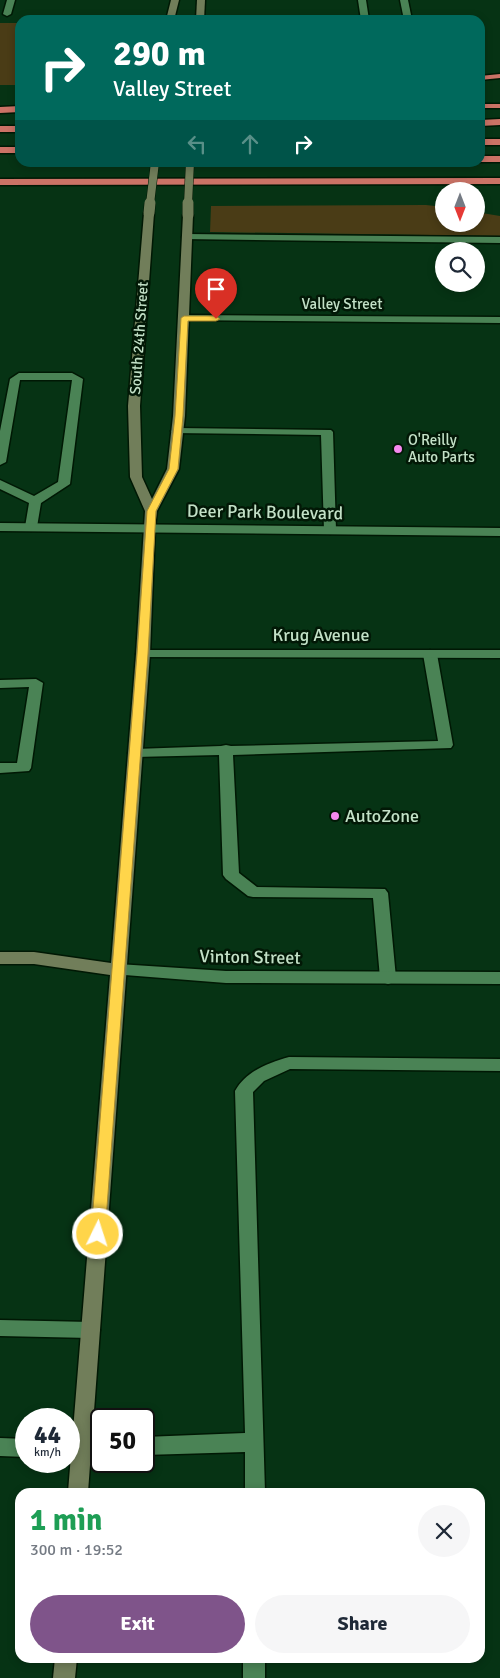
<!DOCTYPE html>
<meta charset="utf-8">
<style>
body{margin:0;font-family:Signika,sans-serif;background:#f6f6f7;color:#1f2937;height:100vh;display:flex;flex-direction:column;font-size:19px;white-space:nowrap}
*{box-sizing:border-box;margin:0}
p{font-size:16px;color:#747a83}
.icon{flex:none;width:28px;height:28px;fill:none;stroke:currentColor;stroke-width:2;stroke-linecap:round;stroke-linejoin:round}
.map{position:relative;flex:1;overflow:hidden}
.details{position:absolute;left:15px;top:1488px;width:470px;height:175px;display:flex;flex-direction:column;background:#fff;border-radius:15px;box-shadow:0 2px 8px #0003}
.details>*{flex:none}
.guide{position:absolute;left:15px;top:15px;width:470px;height:152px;border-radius:15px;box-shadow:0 2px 8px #0003;background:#00695c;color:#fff;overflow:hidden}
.needle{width:32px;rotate:180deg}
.fabs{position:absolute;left:435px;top:182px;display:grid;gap:10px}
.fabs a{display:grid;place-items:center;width:50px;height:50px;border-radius:50%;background:#fff;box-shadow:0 2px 8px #0003;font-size:25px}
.speed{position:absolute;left:15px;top:1408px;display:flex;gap:10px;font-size:25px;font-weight:700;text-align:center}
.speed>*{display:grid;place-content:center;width:65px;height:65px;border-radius:50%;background:#fff;box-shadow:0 2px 8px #0003;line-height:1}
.speed small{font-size:12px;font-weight:400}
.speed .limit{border:2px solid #111;border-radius:8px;background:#fff;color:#111}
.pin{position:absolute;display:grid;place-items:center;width:42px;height:42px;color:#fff;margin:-51px -21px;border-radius:50% 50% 50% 0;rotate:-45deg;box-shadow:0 0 5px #0007}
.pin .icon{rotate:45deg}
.me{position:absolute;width:55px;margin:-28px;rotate:4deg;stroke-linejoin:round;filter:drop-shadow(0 0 4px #0008)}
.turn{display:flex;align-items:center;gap:18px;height:105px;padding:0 15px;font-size:22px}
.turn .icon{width:65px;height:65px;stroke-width:2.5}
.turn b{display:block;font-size:35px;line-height:42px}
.lanes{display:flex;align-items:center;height:48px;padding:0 15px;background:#0003;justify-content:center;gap:25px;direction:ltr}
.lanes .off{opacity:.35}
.round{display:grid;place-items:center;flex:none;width:52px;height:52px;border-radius:26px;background:#f6f6f7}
.head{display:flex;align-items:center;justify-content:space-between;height:85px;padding:0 15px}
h1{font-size:30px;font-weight:700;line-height:38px;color:#1e9e55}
.primary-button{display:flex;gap:10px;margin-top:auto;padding:10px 15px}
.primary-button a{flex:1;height:58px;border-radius:30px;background:#7f548a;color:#fff;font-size:20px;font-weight:700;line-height:58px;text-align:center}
.primary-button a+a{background:#f6f6f7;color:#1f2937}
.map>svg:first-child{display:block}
.green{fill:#4a3c16}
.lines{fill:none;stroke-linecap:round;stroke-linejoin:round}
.service-casing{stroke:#001804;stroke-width:3}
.minor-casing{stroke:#001804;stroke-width:3}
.tertiary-casing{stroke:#001804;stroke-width:3}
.secondary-casing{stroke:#001804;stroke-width:3}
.motorway-casing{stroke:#001804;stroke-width:3}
.service{fill:#4a8355;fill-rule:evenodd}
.minor{fill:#4a8355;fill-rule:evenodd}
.tertiary{fill:#4a8355;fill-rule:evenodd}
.secondary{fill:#717e5a;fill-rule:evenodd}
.motorway{fill:#cb7366;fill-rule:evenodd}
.secondary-bridge-far1-casing{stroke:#001804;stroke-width:9;stroke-linecap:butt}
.secondary-bridge-casing{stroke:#001804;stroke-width:12;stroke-linecap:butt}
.secondary-bridge-far1{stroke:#717e5a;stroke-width:8}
.secondary-bridge{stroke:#717e5a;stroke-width:11}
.route{fill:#ffd54a;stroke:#a68a30}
.poi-dot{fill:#f589ef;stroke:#021806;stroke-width:2}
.labels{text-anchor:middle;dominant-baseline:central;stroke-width:5;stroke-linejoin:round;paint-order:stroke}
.far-street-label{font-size:15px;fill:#c3e1c7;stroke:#021806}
.far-poi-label{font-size:15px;fill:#c3e1c7;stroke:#021806;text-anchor:start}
.street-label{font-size:18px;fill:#c3e1c7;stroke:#021806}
.poi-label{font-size:18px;fill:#c3e1c7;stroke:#021806;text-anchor:start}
</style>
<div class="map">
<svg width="500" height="1678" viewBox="0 0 500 1678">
<rect width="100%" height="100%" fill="#063314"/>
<g class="green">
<rect x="0" y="23" width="20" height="62"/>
<polygon points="426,205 444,207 444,224 476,224 476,212 500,216 500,236 210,232 211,206"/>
</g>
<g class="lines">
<g class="service-casing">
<g id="service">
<polygon points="7,0 15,0 11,14 7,16 3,14"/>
<polygon points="358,0 366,0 369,20 361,20"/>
<polygon points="400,0 408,0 412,20 404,20"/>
<polygon points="187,234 500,237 500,243 184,239 182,237"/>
<polygon points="19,373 72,373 83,379 70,484 41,503 37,527 31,531 25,527 29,503 0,489 0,480 34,496 58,482 72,380 20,380 6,462 0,465 0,431 10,379"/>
<polygon points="177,428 331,430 333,432 336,530 330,534 324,530 321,435 173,433 171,431"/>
<polygon points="430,650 437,654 453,745 451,748 233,755 239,873 257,887 385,889 388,893 396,978 394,982 388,984 382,982 380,978 373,898 253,897 248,896 226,879 223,875 219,755 135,757 130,756 128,753 130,750 135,749 221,746 226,745 231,746 438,741 423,654"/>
<polygon points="36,679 43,683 31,768 29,771 0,773 0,763 17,763 29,687 0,688 0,680"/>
<path d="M 289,1057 L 500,1059 L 500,1071 L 290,1069 L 264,1081 L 253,1092 L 265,1492 L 245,1492 L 245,1452 L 144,1455 L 144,1437 L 245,1433 L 235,1091 C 246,1071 268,1063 289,1057 Z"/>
<polygon points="0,1320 90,1322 97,1324 100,1330 97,1336 90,1338 0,1336"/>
<polygon points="0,1438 26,1439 26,1457 0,1456"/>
<rect x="69" y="1439" width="32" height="18"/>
<rect x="243" y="1658" width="22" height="20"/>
</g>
</g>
<g class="minor-casing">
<g id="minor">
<polygon points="185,315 500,317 500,323 181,320 180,318 181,316"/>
<polygon points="0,523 500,528 500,536 0,531"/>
<polygon points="143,650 500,650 500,658 138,657 136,654"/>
</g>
</g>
<g class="tertiary-casing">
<polygon id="tertiary" points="118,964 226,971 500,972 500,984 226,983 112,974 110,970 112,966"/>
</g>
<g class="secondary-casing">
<g id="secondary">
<polygon points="171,0 179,0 174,20 166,20"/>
<polygon points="197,0 205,0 204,20 196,20"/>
<polygon points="149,210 154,213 140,406 142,477 152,499 167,469 173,416 183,215 188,212 193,215 185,416 179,469 157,511 155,528 150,654 88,1492 68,1492 110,975 34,964 0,964 0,952 34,952 111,963 136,654 145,511 130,477 128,406 144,213"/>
<polygon points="55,1658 77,1658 75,1678 53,1678"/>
</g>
</g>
<g class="motorway-casing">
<g id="motorway">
<polygon points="500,74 500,78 480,80 480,76"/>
<rect x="480" y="104" width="20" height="4"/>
<polygon points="20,106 20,112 0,113 0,107"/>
<polygon points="500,119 500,125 480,126 480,120"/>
<rect x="0" y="126" width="20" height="6"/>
<rect x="480" y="139" width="20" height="6"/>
<rect x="0" y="147" width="20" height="6"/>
<rect x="480" y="156" width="20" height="6"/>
<polygon points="179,162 236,162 232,165 183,165"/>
<polygon points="500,178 500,184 0,185 0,179"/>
</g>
</g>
<use href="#service" class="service"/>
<use href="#minor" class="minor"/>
<use href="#tertiary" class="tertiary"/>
<use href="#secondary" class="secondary"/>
<use href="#motorway" class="motorway"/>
<g class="secondary-bridge-far1-casing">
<g id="secondary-bridge-far1">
<polyline points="150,204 155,162"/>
<polyline points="188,204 190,162"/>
</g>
</g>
<g class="secondary-bridge-casing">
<g id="secondary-bridge">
<polyline points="149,213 150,203"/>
<polyline points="188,215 188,203"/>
</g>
</g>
<use href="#secondary-bridge-far1" class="secondary-bridge-far1"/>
<use href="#secondary-bridge" class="secondary-bridge"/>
</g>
<polygon class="route" points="184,316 216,316 220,319 216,321 188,321 183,416 178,469 156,511 148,654 105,1234 103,1238 98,1240 93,1238 91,1234 137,654 147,511 169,469 175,416 181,318"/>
<g class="poi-dot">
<circle cx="398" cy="449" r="5"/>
<circle cx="335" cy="816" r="5"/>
</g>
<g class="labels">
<g class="far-street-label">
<text x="342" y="304">Valley Street</text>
<text transform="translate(139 338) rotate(-86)">South 24th Street</text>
</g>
<g class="far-poi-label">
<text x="408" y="440">O'Reilly<tspan x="408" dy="17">Auto Parts</tspan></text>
</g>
<g class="street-label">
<text transform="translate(265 512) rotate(1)">Deer Park Boulevard</text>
<text x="321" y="635">Krug Avenue</text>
<text transform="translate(250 957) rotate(1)">Vinton Street</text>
</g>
<g class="poi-label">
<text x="345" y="816">AutoZone</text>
</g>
</g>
</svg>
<div class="fabs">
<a><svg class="needle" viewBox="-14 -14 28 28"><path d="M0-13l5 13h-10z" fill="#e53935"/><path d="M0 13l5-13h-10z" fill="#747a83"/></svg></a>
<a><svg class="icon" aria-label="search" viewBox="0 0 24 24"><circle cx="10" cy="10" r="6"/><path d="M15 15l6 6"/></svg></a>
</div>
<div class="speed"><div>44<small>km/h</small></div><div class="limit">50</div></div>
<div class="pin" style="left:216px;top:319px;background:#d93025"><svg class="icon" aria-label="arrive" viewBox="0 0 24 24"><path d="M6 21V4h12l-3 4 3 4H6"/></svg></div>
<svg class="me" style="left:98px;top:1234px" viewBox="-20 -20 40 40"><circle r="17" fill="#ffd54a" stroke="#fff" stroke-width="3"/><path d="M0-11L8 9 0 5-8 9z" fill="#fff"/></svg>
<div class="guide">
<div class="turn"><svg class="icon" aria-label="right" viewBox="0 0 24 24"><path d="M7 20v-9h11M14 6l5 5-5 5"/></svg><div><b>290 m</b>Valley Street</div></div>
<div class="lanes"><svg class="icon off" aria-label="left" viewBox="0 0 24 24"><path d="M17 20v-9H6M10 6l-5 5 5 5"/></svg><svg class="icon off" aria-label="ahead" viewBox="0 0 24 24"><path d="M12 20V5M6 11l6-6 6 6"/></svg><svg class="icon" aria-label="right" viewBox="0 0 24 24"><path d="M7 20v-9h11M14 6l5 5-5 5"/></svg></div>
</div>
<section class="details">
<div class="head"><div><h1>1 min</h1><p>300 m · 19:52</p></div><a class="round"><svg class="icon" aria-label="close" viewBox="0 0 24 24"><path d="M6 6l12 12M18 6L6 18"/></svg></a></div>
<div class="primary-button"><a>Exit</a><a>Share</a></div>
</section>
</div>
